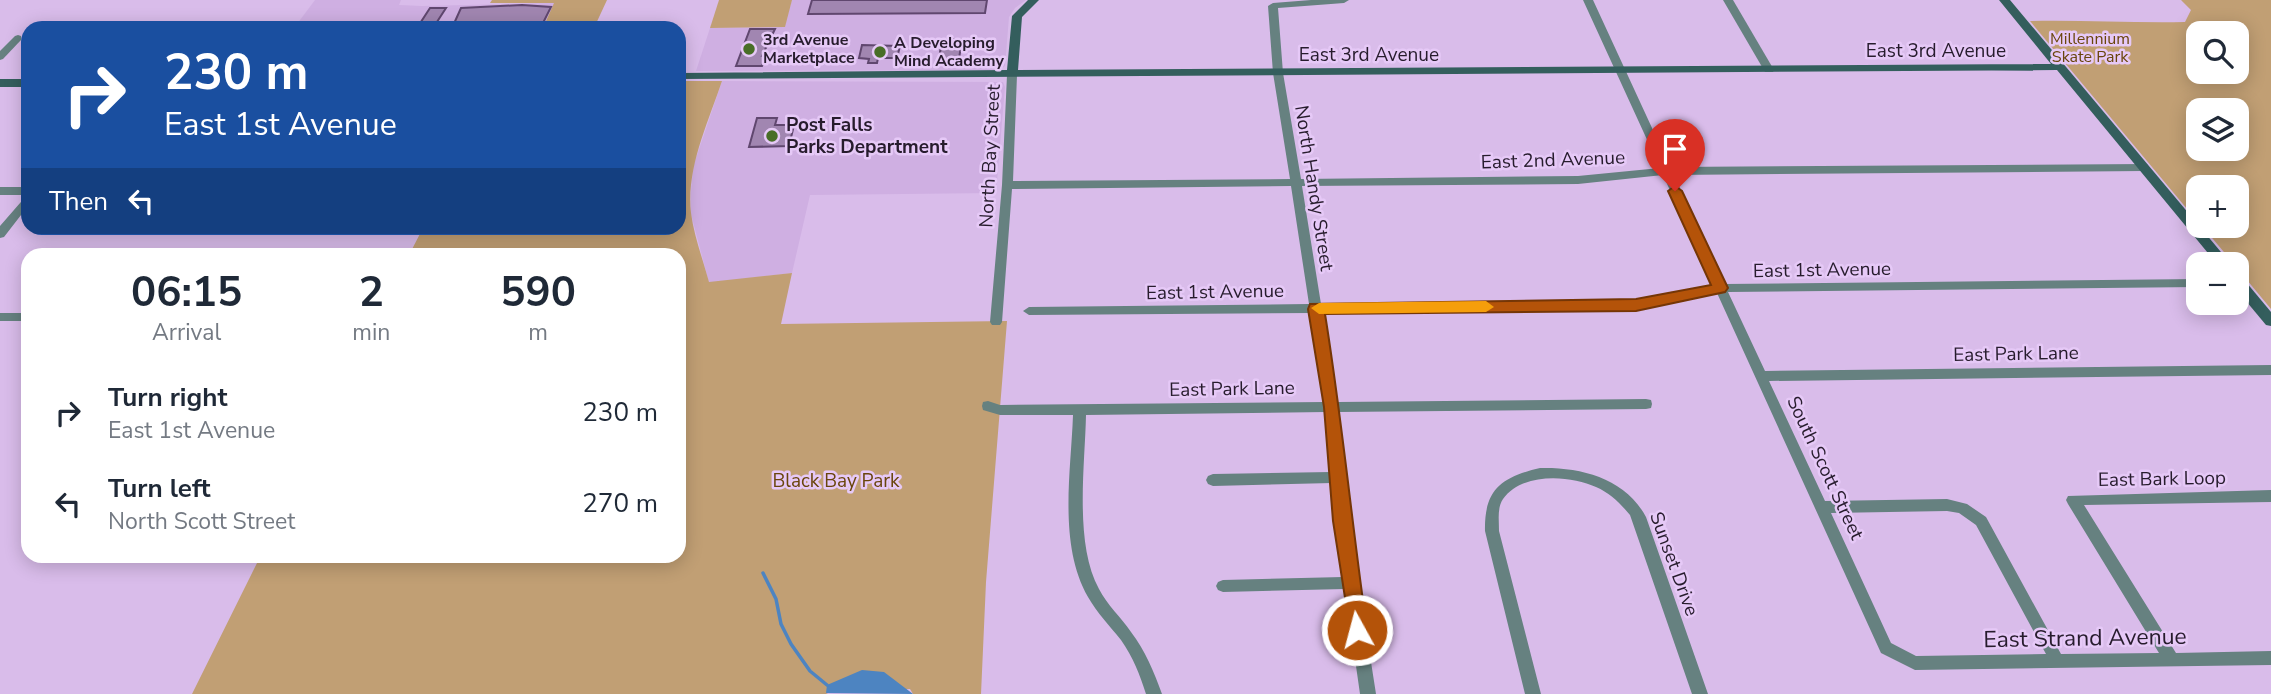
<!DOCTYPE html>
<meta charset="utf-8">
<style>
body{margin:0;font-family:"Nunito Sans",sans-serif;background:#f6f6f7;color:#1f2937;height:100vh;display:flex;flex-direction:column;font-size:26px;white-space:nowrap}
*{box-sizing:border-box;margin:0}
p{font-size:23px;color:#747a83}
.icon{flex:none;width:38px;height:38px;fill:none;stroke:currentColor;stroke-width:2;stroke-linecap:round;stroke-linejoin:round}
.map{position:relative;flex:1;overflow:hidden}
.panel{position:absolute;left:21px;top:248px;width:665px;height:315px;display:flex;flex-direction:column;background:#fff;border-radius:21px;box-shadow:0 4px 18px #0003}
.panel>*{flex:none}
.guide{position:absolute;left:21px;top:21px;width:665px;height:214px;border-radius:21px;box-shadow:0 4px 18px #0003;background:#1a4fa0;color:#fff;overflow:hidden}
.fabs{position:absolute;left:2186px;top:21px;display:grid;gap:14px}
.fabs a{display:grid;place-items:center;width:63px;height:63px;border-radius:14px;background:#fff;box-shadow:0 4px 18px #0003;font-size:35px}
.pin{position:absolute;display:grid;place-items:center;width:60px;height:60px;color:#fff;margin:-72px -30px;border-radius:50% 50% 50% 0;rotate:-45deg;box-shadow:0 0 7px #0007}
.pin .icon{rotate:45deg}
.me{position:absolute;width:77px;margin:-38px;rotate:353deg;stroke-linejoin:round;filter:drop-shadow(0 0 5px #0008)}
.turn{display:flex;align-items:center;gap:24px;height:147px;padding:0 28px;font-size:32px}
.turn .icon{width:91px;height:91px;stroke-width:2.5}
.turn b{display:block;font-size:49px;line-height:60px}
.then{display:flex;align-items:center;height:66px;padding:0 28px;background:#0003;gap:14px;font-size:26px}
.eta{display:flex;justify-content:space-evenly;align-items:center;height:119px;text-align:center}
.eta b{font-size:42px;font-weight:700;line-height:49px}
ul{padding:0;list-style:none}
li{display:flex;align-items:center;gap:21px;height:91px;padding:0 28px}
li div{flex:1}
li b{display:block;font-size:26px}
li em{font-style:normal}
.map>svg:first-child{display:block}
.built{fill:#cfafe2}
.green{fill:#c19f74;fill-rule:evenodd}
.water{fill:#4d84c1}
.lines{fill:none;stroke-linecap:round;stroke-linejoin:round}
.stream{stroke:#4d84c1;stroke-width:3.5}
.building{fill:#a186b1;stroke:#60476f;stroke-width:2}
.street{fill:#668180;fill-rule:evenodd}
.secondary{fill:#345e5d;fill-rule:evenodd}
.route{fill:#b45309;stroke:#753606;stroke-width:2}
.slow{fill:#f59e0b}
.poi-dot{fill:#486e27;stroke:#e6c9f7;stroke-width:2.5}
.labels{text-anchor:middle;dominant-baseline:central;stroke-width:5;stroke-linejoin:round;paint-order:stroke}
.far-park-label{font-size:16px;fill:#69450b;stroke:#e6c9f7}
.far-poi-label{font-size:16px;font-weight:bold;fill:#271c2d;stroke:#e6c9f7;text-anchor:start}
.street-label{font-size:19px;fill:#271c2d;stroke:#e6c9f7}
.poi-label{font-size:19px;font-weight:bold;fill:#271c2d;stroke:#e6c9f7;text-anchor:start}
.park-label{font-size:19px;fill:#69450b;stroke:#e6c9f7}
.near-street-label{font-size:23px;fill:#271c2d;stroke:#e6c9f7}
</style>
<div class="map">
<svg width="2271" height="694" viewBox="0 0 2271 694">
<rect width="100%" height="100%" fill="#d9bcea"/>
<g class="built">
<polygon points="315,0 401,0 399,5 422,6 555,3 543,28 294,28"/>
<polygon points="792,0 1026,0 1015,8 1009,17 1005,66 1000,70 696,71 710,28 784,27"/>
<polygon points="722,81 1003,82 1005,87 996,193 810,195 792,273 709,283 691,214 691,192 693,167"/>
</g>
<g class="green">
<polygon points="492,0 607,0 594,28 543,28 554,3 490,3"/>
<polygon points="719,0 792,0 785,27 710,28"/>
<path d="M 2181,0 L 2271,0 L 2271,309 L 2237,268 L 2236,264 L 2234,264 L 2202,226 L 2236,226 L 2236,187 L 2198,187 L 2198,222 L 2030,21 C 2082,20 2133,23 2185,22 L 2191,10 ZM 2236,33 L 2236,72 L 2198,72 L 2198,33 ZM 2236,110 L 2236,149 L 2198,149 L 2198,110 Z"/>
<path d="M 679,81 L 722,81 C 708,123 686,168 691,213 C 694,236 703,260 709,282 L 792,273 L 781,324 L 1007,321 L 986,582 L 981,694 L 913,694 L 910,689 L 826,693 L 828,694 L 192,694 L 260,557 L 679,556 L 679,256 L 409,255 L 423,228 L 679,228 Z"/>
</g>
<polygon class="water" points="862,670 884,672 913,694 826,693 827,685"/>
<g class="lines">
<polyline class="stream" points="763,573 776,599 781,624 791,644 810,671 827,685"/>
</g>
<g class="building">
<polygon points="812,0 987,0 985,13 808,14"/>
<polygon points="522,5 551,7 542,25 452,28 461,8"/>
<polygon points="430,8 446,8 433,28 417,28"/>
<polygon points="750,29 775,29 762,56 766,57 762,66 736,66"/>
<polygon points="942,39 962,39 959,59 939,59"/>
<polygon points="862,45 900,46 897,58 878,58 877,63 868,63 869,59 859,58"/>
<polygon points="757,118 777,118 775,125 794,125 789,146 749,147"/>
</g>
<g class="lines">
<g class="street">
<path d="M 1311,0 L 1349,0 L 1344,3 L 1278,8 L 1283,73 L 1301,179 L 1578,176 L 1660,168 L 1583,0 L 1593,0 L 1670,167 L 2147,164 L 2148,167 L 2147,170 L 2143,171 L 1674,175 L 1724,284 L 2198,279 L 2198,287 L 1728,292 L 1765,371 L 2271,365 L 2271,375 L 1769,381 L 1825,501 L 1947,499 L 1967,504 L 1986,517 L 2061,654 L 2159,653 L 2068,504 L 2066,500 L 2068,496 L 2271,490 L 2271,502 L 2084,505 L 2176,653 L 2271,651 L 2271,665 L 1915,670 L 1881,653 L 1717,293 L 1636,309 L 1323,313 L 1338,402 L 1646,399 L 1651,400 L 1652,404 L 1651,408 L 1646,409 L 1339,412 L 1349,521 L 1376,694 L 1360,694 L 1345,589 L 1223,592 L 1218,590 L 1216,586 L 1218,582 L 1223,580 L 1343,577 L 1332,483 L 1213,486 L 1208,484 L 1206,480 L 1208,476 L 1213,474 L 1331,472 L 1326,412 L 1086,415 C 1085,465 1074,544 1099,589 C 1107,605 1121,617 1131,632 C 1145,650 1154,672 1162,694 L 1146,694 C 1140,675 1133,657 1121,640 C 1110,626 1097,613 1088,597 C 1058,544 1071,473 1073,415 L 1000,415 L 983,410 L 982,406 L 983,402 L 988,401 L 1000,405 L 1325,402 L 1311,313 L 1029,315 L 1023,311 L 1029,307 L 1309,304 L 1291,186 L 1012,189 L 1002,322 L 1000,325 L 992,325 L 990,322 L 1002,185 L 1007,75 L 1012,72 L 1017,75 L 1013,181 L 1290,179 L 1273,73 L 1268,6 L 1273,3 ZM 1663,175 L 1713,285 L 1636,301 L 1321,304 L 1302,186 L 1578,184 ZM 1947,511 L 1959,513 L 1976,525 L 2046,654 L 1916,656 L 1891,643 L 1831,513 Z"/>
<polygon points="1723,0 1733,0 1774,70 1773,72 1765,72"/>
<polygon points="18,35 21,36 21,40 3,59 0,60 0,51 15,36"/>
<polygon points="0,187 28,187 28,206 4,237 0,238 0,226 27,195 0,195"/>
<rect x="0" y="313" width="28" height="8"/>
<path d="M 1540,468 C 1581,467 1625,478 1646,517 L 1708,694 L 1692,694 L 1630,515 C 1620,503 1610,493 1596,487 C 1570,475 1522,472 1503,499 C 1497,508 1499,520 1499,531 L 1541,694 L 1525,694 L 1485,531 C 1484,489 1502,477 1540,468 Z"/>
</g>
<g class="secondary">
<polygon points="1028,0 1039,0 1022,17 1018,70 2051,64 1999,0 2010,0 2231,264 2217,264 2057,70 679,79 679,73 1007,70 1012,16"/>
<rect x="0" y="79" width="28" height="8"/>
<polygon points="2236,274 2241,276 2271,312 2271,326 2266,325 2236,289"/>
</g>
</g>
<path class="route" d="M 1675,186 L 1682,191 L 1728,288 L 1725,292 L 1636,311 L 1325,314 C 1342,419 1352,525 1367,630 L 1364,636 L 1357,639 L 1351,636 L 1333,521 L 1324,407 L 1308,309 L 1310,304 L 1636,299 L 1711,285 L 1668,191 Z"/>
<polygon class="slow" points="1486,301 1494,307 1486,312 1319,314 1311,308 1319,303"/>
<g class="poi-dot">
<circle cx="749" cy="49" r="7"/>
<circle cx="880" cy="52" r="7"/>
<circle cx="772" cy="136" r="7"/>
</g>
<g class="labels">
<g class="far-park-label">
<text x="2090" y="39">Millennium<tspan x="2090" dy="18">Skate Park</tspan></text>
</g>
<g class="far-poi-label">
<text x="763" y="40">3rd Avenue<tspan x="763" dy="18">Marketplace</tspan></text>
<text x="894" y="43">A Developing<tspan x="894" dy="18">Mind Academy</tspan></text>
</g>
<g class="street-label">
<text x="1936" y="51">East 3rd Avenue</text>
<text x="1369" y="55">East 3rd Avenue</text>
<text transform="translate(990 156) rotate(-87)">North Bay Street</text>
<text transform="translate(1553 160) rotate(-2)">East 2nd Avenue</text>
<text transform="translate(1314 188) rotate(81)">North Handy Street</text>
<text transform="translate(1822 270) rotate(-1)">East 1st Avenue</text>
<text transform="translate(1215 292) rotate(-1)">East 1st Avenue</text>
<text transform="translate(2016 354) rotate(-1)">East Park Lane</text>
<text transform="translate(1232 389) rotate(-1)">East Park Lane</text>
<text transform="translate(1825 468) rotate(65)">South Scott Street</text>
<text transform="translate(2162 479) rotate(-1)">East Bark Loop</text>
<text transform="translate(1674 564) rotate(70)">Sunset Drive</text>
</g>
<g class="poi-label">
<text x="786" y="125">Post Falls<tspan x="786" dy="22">Parks Department</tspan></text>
</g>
<g class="park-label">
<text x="836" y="481">Black Bay Park</text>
</g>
<g class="near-street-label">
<text transform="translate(2085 638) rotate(-1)">East Strand Avenue</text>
</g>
</g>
</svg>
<div class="fabs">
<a><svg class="icon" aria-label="search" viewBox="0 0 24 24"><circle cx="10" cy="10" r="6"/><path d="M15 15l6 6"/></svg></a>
<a><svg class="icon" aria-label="layers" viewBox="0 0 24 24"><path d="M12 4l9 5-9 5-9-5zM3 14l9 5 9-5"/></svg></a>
<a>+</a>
<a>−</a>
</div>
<div class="pin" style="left:1675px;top:191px;background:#d93025"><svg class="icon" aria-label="arrive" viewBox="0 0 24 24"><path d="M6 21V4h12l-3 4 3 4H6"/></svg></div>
<svg class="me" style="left:1357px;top:630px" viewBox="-20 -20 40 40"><circle r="17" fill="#b45309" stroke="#fff" stroke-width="3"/><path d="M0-11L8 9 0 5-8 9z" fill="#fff"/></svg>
<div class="guide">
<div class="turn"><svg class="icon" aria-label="right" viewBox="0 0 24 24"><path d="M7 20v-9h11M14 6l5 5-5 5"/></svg><div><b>230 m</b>East 1st Avenue</div></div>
<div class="then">Then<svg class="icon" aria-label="left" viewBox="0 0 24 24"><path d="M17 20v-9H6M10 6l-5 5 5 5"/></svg></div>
</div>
<section class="panel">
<div class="eta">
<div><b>06:15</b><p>Arrival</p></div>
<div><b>2</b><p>min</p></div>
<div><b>590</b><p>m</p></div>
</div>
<ul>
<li><svg class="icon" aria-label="right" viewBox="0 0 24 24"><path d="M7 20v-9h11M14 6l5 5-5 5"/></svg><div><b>Turn right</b><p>East 1st Avenue</p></div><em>230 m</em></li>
<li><svg class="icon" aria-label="left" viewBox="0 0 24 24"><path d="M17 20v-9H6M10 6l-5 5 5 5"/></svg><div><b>Turn left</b><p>North Scott Street</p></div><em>270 m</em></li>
</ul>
</section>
</div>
